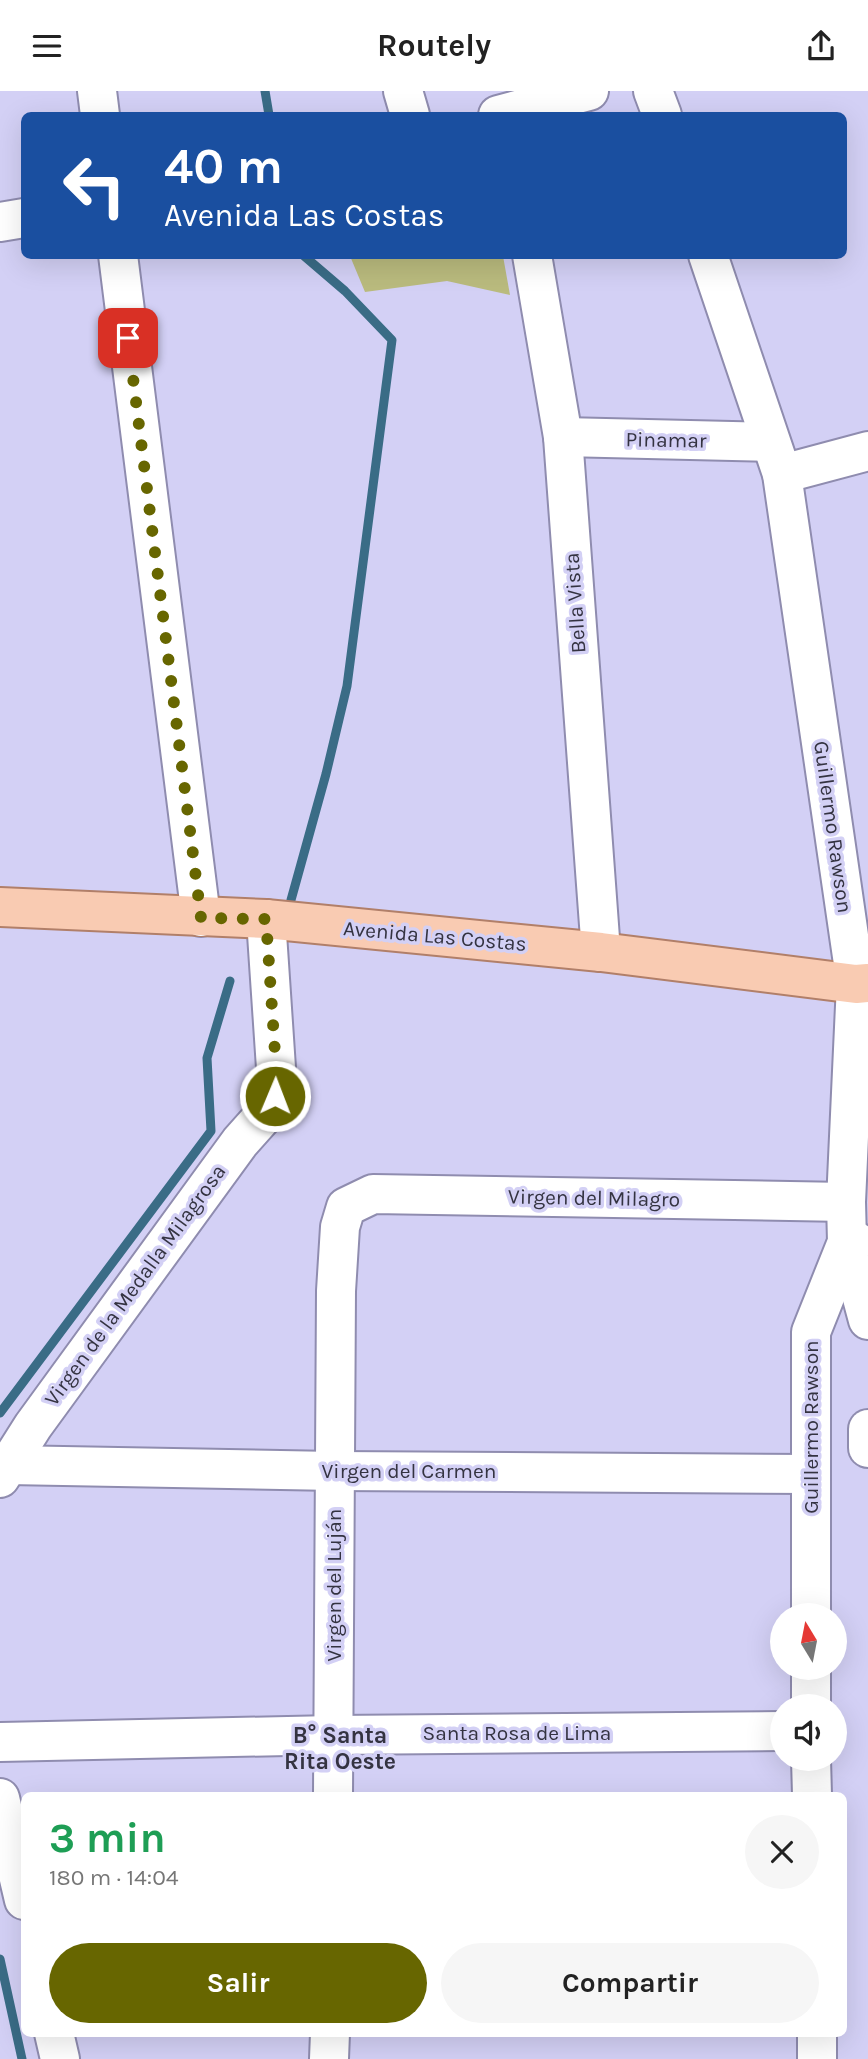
<!DOCTYPE html>
<html lang="es">
<meta charset="utf-8">
<style>
body{margin:0;font-family:Karla,sans-serif;background:#f6f6f6;color:#222;height:100vh;display:flex;flex-direction:column;font-size:26px;white-space:nowrap}
*{box-sizing:border-box;margin:0}
p{font-size:23px;color:#767676}
.icon{flex:none;width:38px;height:38px;fill:none;stroke:currentColor;stroke-width:2;stroke-linecap:round;stroke-linejoin:round}
.map{position:relative;flex:1;overflow:hidden}
.drawer{position:absolute;left:21px;top:1701px;width:826px;height:245px;display:flex;flex-direction:column;background:#fff;border-radius:10px;box-shadow:0 7px 28px #0002}
.drawer>*{flex:none}
.guide{position:absolute;left:21px;top:21px;width:826px;height:147px;border-radius:10px;box-shadow:0 7px 28px #0002;background:#1a4fa0;color:#fff;overflow:hidden}
.needle{width:46px;rotate:350deg}
.tools{position:absolute;left:770px;top:1512px;display:grid;gap:14px}
.tools a{display:grid;place-items:center;width:77px;height:77px;border-radius:50%;background:#fff;box-shadow:0 7px 28px #0002;font-size:35px}
.pin{position:absolute;display:grid;place-items:center;width:60px;height:60px;color:#fff;margin:-30px;border-radius:14px;box-shadow:0 4px 10px #0006}
.me{position:absolute;width:77px;margin:-38px;rotate:1deg;stroke-linejoin:round;filter:drop-shadow(0 0 5px #0008)}
.turn{display:flex;align-items:center;gap:24px;height:147px;padding:0 28px;font-size:32px}
.turn .icon{width:91px;height:91px;stroke-width:2.5}
.turn b{display:block;font-size:49px;line-height:60px}
.round{display:grid;place-items:center;flex:none;width:74px;height:74px;border-radius:37px;background:#f6f6f6}
.head{display:flex;align-items:center;justify-content:space-between;height:119px;padding:0 28px}
h1{font-size:42px;font-weight:700;line-height:52px;color:#1e9e55}
.primary-button{display:flex;gap:14px;margin-top:auto;padding:14px 28px}
.primary-button a{flex:1;height:80px;border-radius:42px;background:#676600;color:#fff;font-size:28px;font-weight:700;line-height:80px;text-align:center}
.primary-button a+a{background:#f6f6f6;color:#222}
header{display:flex;justify-content:space-between;align-items:center;height:91px;padding:0 28px;background:#fff;font-size:32px;font-weight:700}
.map>svg:first-child{display:block}
.green{fill:#babb7e}
.lines{fill:none;stroke-linecap:round;stroke-linejoin:round}
.stream{stroke:#3a6c86;stroke-width:9}
.minor-casing{stroke:#8f8caf;stroke-width:42}
.major-casing{stroke:#b17f69;stroke-width:42}
.minor{stroke:#fff;stroke-width:38}
.major{stroke:#f9cbb2;stroke-width:38}
.route{stroke:#676600;stroke-width:12;stroke-dasharray:0 21.6}
.labels{text-anchor:middle;dominant-baseline:central;stroke-width:7;stroke-linejoin:round;paint-order:stroke}
.street-label{font-size:21px;fill:#343341;stroke:#d3d0f5}
.neighbourhood-label{font-size:23px;font-weight:bold;fill:#343341;stroke:#d3d0f5}
</style>
<header><svg class="icon" aria-label="menu" viewBox="0 0 24 24"><path d="M4 6h16M4 12h16M4 18h16"/></svg>Routely<svg class="icon" aria-label="share" viewBox="0 0 24 24"><path d="M12 15V3M7 8l5-5 5 5M5 13v7h14v-7"/></svg></header>
<div class="map">
<svg width="868" height="1968" viewBox="0 0 868 1968">
<rect width="100%" height="100%" fill="#d3d0f5"/>
<polygon class="green" points="350,165 503,165 510,204 447,190 365,201"/>
<g class="lines">
<g class="stream">
<polyline points="265,0 269,24"/>
<polyline points="291,809 326,683 347,595 392,249 345,200 303,164"/>
<polyline points="0,1322 211,1040 207,967 230,890"/>
<polyline points="0,1868 22,1968"/>
</g>
<g class="minor-casing">
<g id="minor">
<polyline points="97,0 100,24"/>
<polyline points="403,0 410,24"/>
<polyline points="653,0 662,24"/>
<polyline points="498,24 589,0"/>
<polyline points="0,131 24,127"/>
<polyline points="118,164 201,826"/>
<polyline points="532,164 563,346 601,861"/>
<polyline points="708,164 782,383 856,893 846,1111 847,1151 811,1241 811,1524"/>
<polyline points="563,346 770,351"/>
<polyline points="782,383 868,360"/>
<polyline points="856,1150 847,1151 868,1229"/>
<polyline points="868,1357 868,1338"/>
<polyline points="8,1374 334,1380 811,1383"/>
<polyline points="0,1387 33,1335 240,1051 265,1023 275,1005 276,977 266,828"/>
<polyline points="811,1615 811,1577"/>
<polyline points="0,1651 333,1644 782,1640"/>
<polyline points="811,1668 812,1704"/>
<polyline points="333,1704 336,1200 340,1136 346,1116 373,1103 846,1111"/>
<polyline points="0,1707 24,1809"/>
<polyline points="54,1942 60,1968"/>
<polyline points="817,1942 817,1968"/>
<polyline points="329,1968 330,1942"/>
</g>
</g>
<g class="major-casing">
<polyline id="major" points="0,816 266,828 601,861 856,893 868,892"/>
</g>
<use href="#minor" class="minor"/>
<use href="#major" class="major"/>
</g>
<g class="lines">
<polyline class="route" points="128,247 201,827 266,828 276,977 275,1005"/>
</g>
<g class="labels">
<g class="street-label">
<text transform="translate(666 349) rotate(1)">Pinamar</text>
<text transform="translate(575 512) rotate(-94)">Bella Vista</text>
<text transform="translate(833 736) rotate(82)">Guillermo Rawson</text>
<text transform="translate(435 845) rotate(5)">Avenida Las Costas</text>
<text transform="translate(594 1107) rotate(1)">Virgen del Milagro</text>
<text transform="translate(135 1194) rotate(-54)">Virgen de la Medalla Milagrosa</text>
<text transform="translate(811 1336) rotate(-90)">Guillermo Rawson</text>
<text x="409" y="1380">Virgen del Carmen</text>
<text transform="translate(334 1494) rotate(-90)">Virgen del Luján</text>
<text x="517" y="1642">Santa Rosa de Lima</text>
</g>
<g class="neighbourhood-label">
<text x="340" y="1644">B° Santa<tspan x="340" dy="26">Rita Oeste</tspan></text>
</g>
</g>
</svg>
<div class="tools">
<a><svg class="needle" viewBox="-14 -14 28 28"><path d="M0-13l5 13h-10z" fill="#e53935"/><path d="M0 13l5-13h-10z" fill="#767676"/></svg></a>
<a><svg class="icon" aria-label="sound" viewBox="0 0 24 24"><path d="M4 9h4l5-4v14l-5-4H4zM17 9q2 3 0 6"/></svg></a>
</div>
<div class="pin" style="left:128px;top:247px;background:#d93025"><svg class="icon" aria-label="arrive" viewBox="0 0 24 24"><path d="M6 21V4h12l-3 4 3 4H6"/></svg></div>
<svg class="me" style="left:275px;top:1005px" viewBox="-20 -20 40 40"><circle r="17" fill="#676600" stroke="#fff" stroke-width="3"/><path d="M0-11L8 9 0 5-8 9z" fill="#fff"/></svg>
<div class="guide">
<div class="turn"><svg class="icon" aria-label="left" viewBox="0 0 24 24"><path d="M17 20v-9H6M10 6l-5 5 5 5"/></svg><div><b>40 m</b>Avenida Las Costas</div></div>
</div>
<section class="drawer">
<div class="head"><div><h1>3 min</h1><p>180 m · 14:04</p></div><a class="round"><svg class="icon" aria-label="close" viewBox="0 0 24 24"><path d="M6 6l12 12M18 6L6 18"/></svg></a></div>
<div class="primary-button"><a>Salir</a><a>Compartir</a></div>
</section>
</div>
